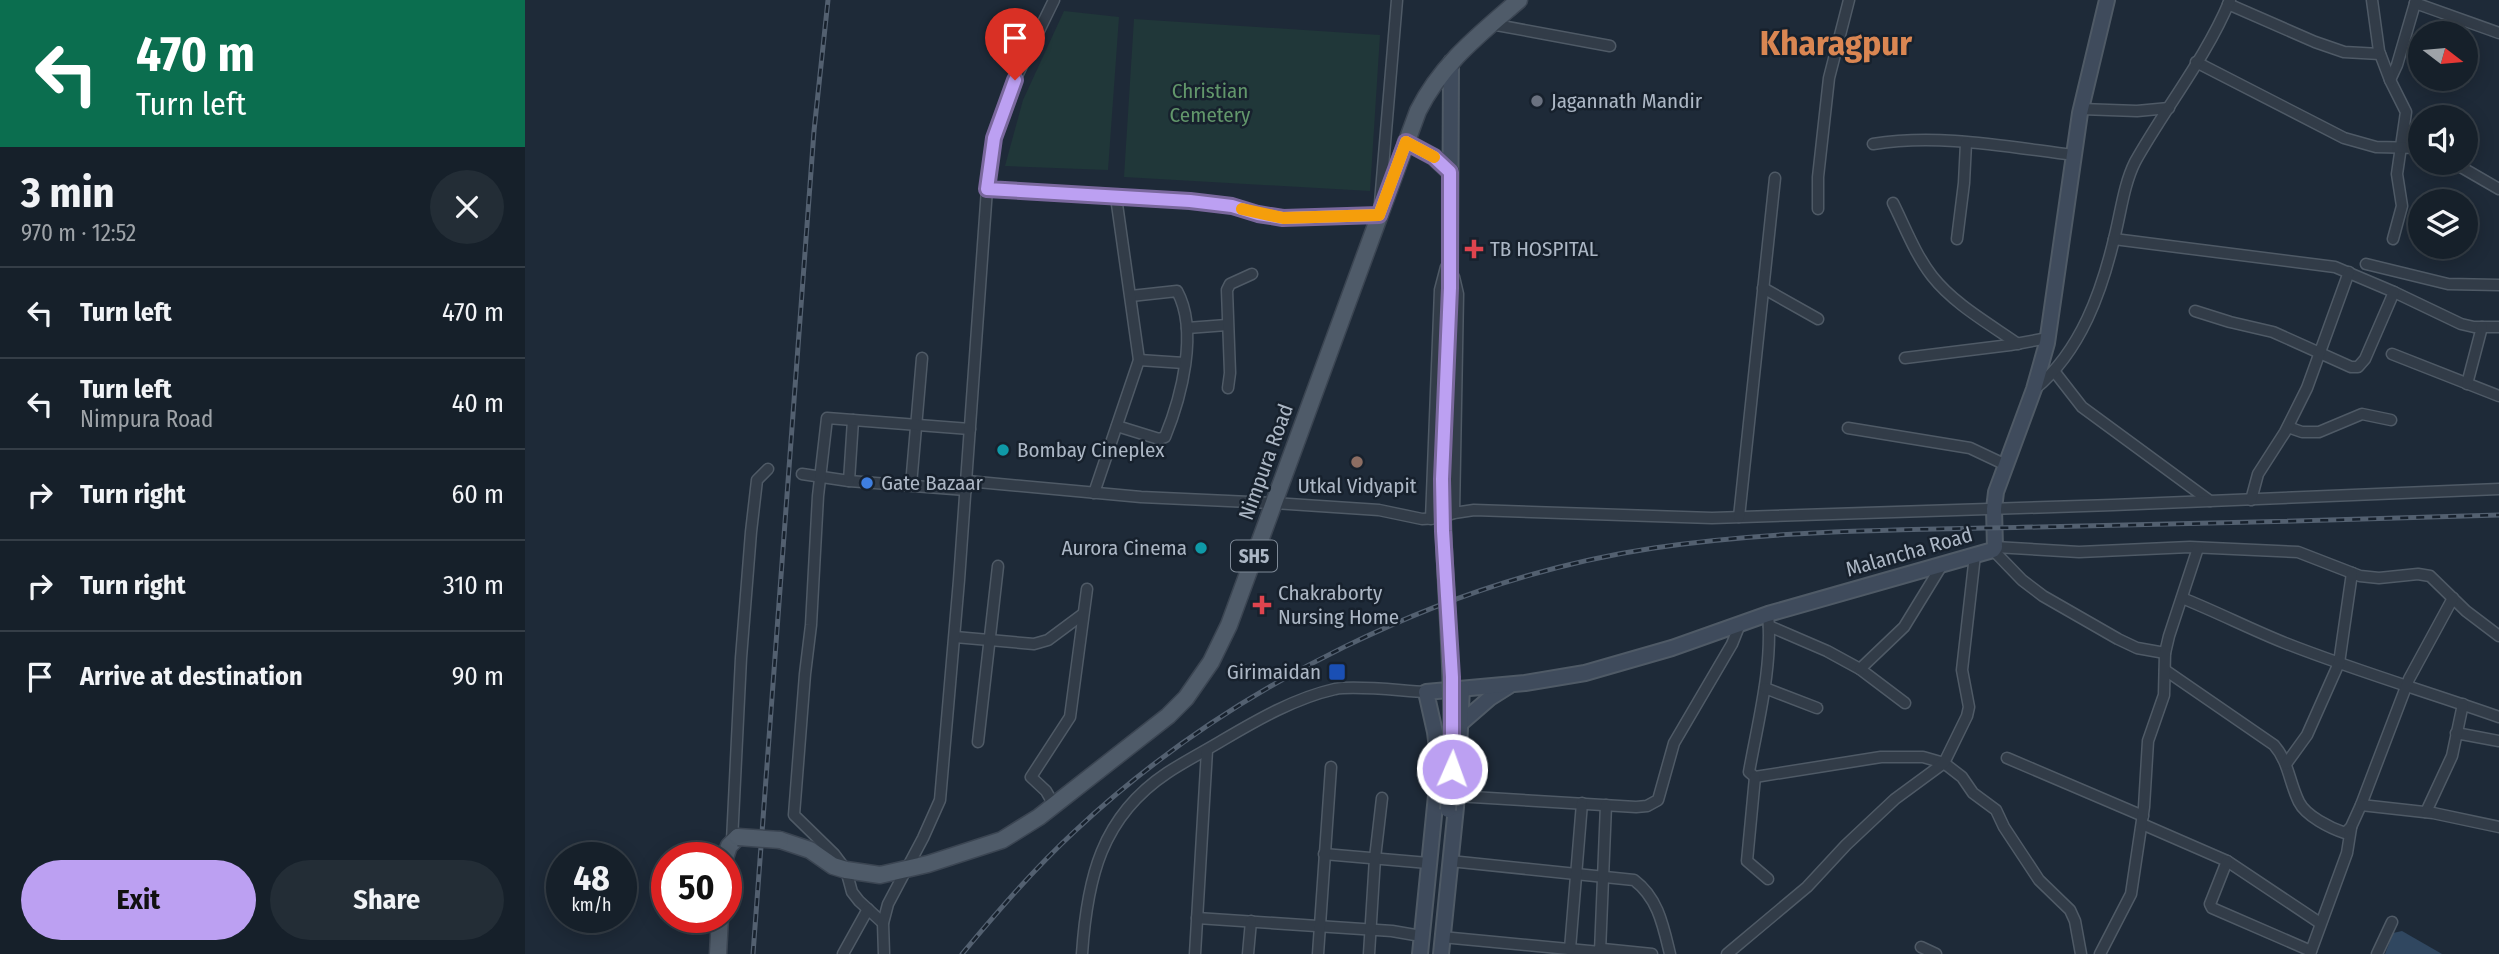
<!DOCTYPE html>
<meta charset="utf-8">
<style>
body{margin:0;font-family:"Fira Sans Condensed",sans-serif;background:#232d36;color:#f1f3f6;height:100vh;display:flex;flex-direction:column;font-size:26px;white-space:nowrap}
*{box-sizing:border-box;margin:0}
p{font-size:23px;color:#9ea3a8}
.icon{flex:none;width:38px;height:38px;fill:none;stroke:currentColor;stroke-width:2;stroke-linecap:round;stroke-linejoin:round}
.map{position:relative;flex:1;overflow:hidden}
.side{display:flex;flex-direction:column;background:#16202a;width:525px}
.side>*{flex:none}
.guide{background:#0b6e4f;color:#fff;overflow:hidden}
.needle{width:46px;rotate:106deg}
.controls{position:absolute;left:1883px;top:21px;display:grid;gap:14px}
.controls a{display:grid;place-items:center;width:70px;height:70px;border-radius:50%;background:#16202a;box-shadow:0 4px 18px #0003,0 0 0 2px #353e47;font-size:35px}
.speed{position:absolute;left:21px;top:842px;display:flex;gap:14px;font-size:35px;font-weight:700;text-align:center}
.speed>*{display:grid;place-content:center;width:91px;height:91px;border-radius:50%;background:#16202a;box-shadow:0 4px 18px #0003,0 0 0 2px #353e47;line-height:1}
.speed small{font-size:18px;font-weight:400}
.speed .limit{border:10px solid #d22;background:#fff;color:#111}
.pin{position:absolute;display:grid;place-items:center;width:60px;height:60px;color:#fff;margin:-72px -30px;border-radius:50% 50% 50% 0;rotate:-45deg;box-shadow:0 0 7px #0007}
.pin .icon{rotate:45deg}
.me{position:absolute;width:77px;margin:-38px;rotate:2deg;stroke-linejoin:round;filter:drop-shadow(0 0 5px #0008)}
.turn{display:flex;align-items:center;gap:24px;height:147px;padding:0 21px;font-size:32px}
.turn .icon{width:91px;height:91px;stroke-width:2.5}
.turn b{display:block;font-size:49px;line-height:60px}
.round{display:grid;place-items:center;flex:none;width:74px;height:74px;border-radius:37px;background:#232d36}
.headline{display:flex;align-items:center;justify-content:space-between;height:119px;padding:0 21px}
h1{font-size:42px;font-weight:700;line-height:52px}
.button{display:flex;gap:14px;margin-top:auto;padding:14px 21px}
.button a{flex:1;height:80px;border-radius:42px;background:#bca0f2;color:#111;font-size:28px;font-weight:700;line-height:80px;text-align:center}
.button a+a{background:#232d36;color:#f1f3f6}
ul{padding:0;list-style:none}
li{display:flex;align-items:center;gap:21px;height:91px;padding:0 21px;border-top:2px solid #353e47}
li div{flex:1}
li b{display:block;font-size:26px}
li em{font-style:normal}
main{display:flex;flex:1;min-height:0}
.map>svg:first-child{display:block}
.green{fill:#203739}
.water{fill:#304760}
.lines{fill:none;stroke-linecap:round;stroke-linejoin:round}
.street-casing{stroke:#4f5a66;stroke-width:13}
.secondary-casing{stroke:#4f5a66;stroke-width:18}
.primary-casing{stroke:#3b4552;stroke-width:19}
.street{stroke:#323c48;stroke-width:10}
.secondary{stroke:#3f4b5c;stroke-width:14}
.primary{stroke:#4f5b69;stroke-width:16}
.rail-casing{stroke:#536070;stroke-width:5}
.rail{stroke:#17212d;stroke-width:2.5;stroke-dasharray:8;stroke-linecap:butt}
.secondary-bridge-casing{stroke:#4f5a66;stroke-width:18;stroke-linecap:butt}
.primary-bridge-casing{stroke:#3b4552;stroke-width:19;stroke-linecap:butt}
.secondary-bridge{stroke:#3f4b5c;stroke-width:14}
.primary-bridge{stroke:#4f5b69;stroke-width:16}
.route-casing{stroke:#7a689d;stroke-width:18}
.route{stroke:#bca0f2;stroke-width:12}
.slow{stroke:#f59e0b;stroke-width:12}
.worship-dot{fill:#6b7280;stroke:#17212d;stroke-width:2.5}
.health-dot{fill:#e0444e;stroke:#17212d;stroke-width:2.5}
.culture-dot{fill:#0f9aa8;stroke:#17212d;stroke-width:2.5}
.education-dot{fill:#8d6e63;stroke:#17212d;stroke-width:2.5}
.shop-dot{fill:#3f7fe0;stroke:#17212d;stroke-width:2.5}
.transit-dot{fill:#1a4fb4;stroke:#17212d;stroke-width:2.5}
.labels{text-anchor:middle;dominant-baseline:central;stroke-width:5;stroke-linejoin:round;paint-order:stroke}
.shield{fill:#17212d;stroke:#7f8a97;stroke-width:2}
.shield-label{font-size:19px;font-weight:bold;fill:#acb7c5}
.park-label{font-size:21px;fill:#62976b;stroke:#17212d}
.poi-label{font-size:21px;fill:#acb7c5;stroke:#17212d;text-anchor:start}
.street-label{font-size:21px;fill:#acb7c5;stroke:#17212d}
.town-label{font-size:35px;font-weight:bold;fill:#da8652;stroke:#17212d}
</style>
<main>
<section class="side">
<div class="guide">
<div class="turn"><svg class="icon" aria-label="left" viewBox="0 0 24 24"><path d="M17 20v-9H6M10 6l-5 5 5 5"/></svg><div><b>470 m</b>Turn left</div></div>
</div>
<div class="headline"><div><h1>3 min</h1><p>970 m · 12:52</p></div><a class="round"><svg class="icon" aria-label="close" viewBox="0 0 24 24"><path d="M6 6l12 12M18 6L6 18"/></svg></a></div>
<ul>
<li><svg class="icon" aria-label="left" viewBox="0 0 24 24"><path d="M17 20v-9H6M10 6l-5 5 5 5"/></svg><div><b>Turn left</b></div><em>470 m</em></li>
<li><svg class="icon" aria-label="left" viewBox="0 0 24 24"><path d="M17 20v-9H6M10 6l-5 5 5 5"/></svg><div><b>Turn left</b><p>Nimpura Road</p></div><em>40 m</em></li>
<li><svg class="icon" aria-label="right" viewBox="0 0 24 24"><path d="M7 20v-9h11M14 6l5 5-5 5"/></svg><div><b>Turn right</b></div><em>60 m</em></li>
<li><svg class="icon" aria-label="right" viewBox="0 0 24 24"><path d="M7 20v-9h11M14 6l5 5-5 5"/></svg><div><b>Turn right</b></div><em>310 m</em></li>
<li><svg class="icon" aria-label="arrive" viewBox="0 0 24 24"><path d="M6 21V4h12l-3 4 3 4H6"/></svg><div><b>Arrive at destination</b></div><em>90 m</em></li>
</ul>
<div class="button"><a>Exit</a><a>Share</a></div>
</section>
<div class="map">
<svg width="1974" height="954" viewBox="0 0 1974 954">
<rect width="100%" height="100%" fill="#1e2a38"/>
<g class="green">
<polygon points="539,11 594,17 583,170 480,166 498,100"/>
<polygon points="609,19 855,35 845,191 599,177"/>
</g>
<polygon class="water" points="1877,931 1917,954 1860,954 1868,933"/>
<g class="lines">
<g class="street-casing">
<g id="street">
<polyline points="1847,0 1854,51 1865,80 1881,112 1872,174 1877,206 1868,239"/>
<polyline points="1890,3 1974,33"/>
<polyline points="1703,4 1790,42 1819,52 1855,54"/>
<polyline points="966,24 1085,46"/>
<polyline points="1671,62 1819,138 1851,147 1895,148"/>
<polyline points="1865,80 1872,65 1891,0"/>
<polyline points="1556,109 1612,111 1644,108"/>
<path d="M 1348,144 C 1414,133 1483,147 1549,155"/>
<polyline points="1929,163 1974,189"/>
<polyline points="462,189 665,201 707,206 733,214 758,218 854,215 872,0"/>
<path d="M 1368,203 C 1380,227 1390,254 1407,276 C 1429,304 1463,323 1493,344"/>
<polyline points="1293,209 1293,177 1304,78 1324,0"/>
<polyline points="1432,239 1439,183 1441,143"/>
<polyline points="1589,239 1810,267 1869,292 1936,324 1949,327 1974,327"/>
<polyline points="1841,264 1923,284 1974,285"/>
<polyline points="1238,288 1293,319"/>
<polyline points="1670,311 1705,322 1748,332 1826,367 1833,367 1840,359 1869,292"/>
<polyline points="662,328 702,325"/>
<polyline points="1867,354 1974,396"/>
<polyline points="1380,358 1485,345 1523,338"/>
<polyline points="614,360 659,363"/>
<polyline points="1529,371 1557,407 1685,501"/>
<polyline points="1942,384 1957,327"/>
<polyline points="703,388 705,373 702,290 705,284 727,274"/>
<path d="M 1510,389 C 1556,351 1577,291 1590,235 C 1596,211 1599,184 1610,162 C 1640,108 1681,58 1705,0"/>
<path d="M 592,426 L 634,439 L 640,437 C 656,398 674,331 652,291 L 606,296"/>
<polyline points="1763,427 1777,432 1794,432 1837,414 1866,420"/>
<polyline points="1323,428 1445,448 1481,465"/>
<polyline points="277,474 324,481 441,490"/>
<polyline points="324,481 328,420"/>
<polyline points="442,481 616,497 749,503 854,510 897,519 914,518 929,513 949,510 1187,518 1588,505 1974,489"/>
<polyline points="386,485 397,358"/>
<polyline points="569,493 614,360 591,197"/>
<polyline points="1726,500 1733,474 1760,432 1782,388 1824,272"/>
<polyline points="929,513 933,294 929,277"/>
<polyline points="1214,517 1250,178"/>
<polyline points="906,519 915,290 921,267"/>
<polyline points="1470,547 1554,552 1665,547 1773,552 1835,576 1854,578 1893,574 1905,576 1941,611 1974,636"/>
<polyline points="1468,550 1497,580 1518,596 1593,639 1612,648 1640,653"/>
<path d="M 1657,598 C 1692,612 1725,629 1760,643 C 1831,671 1903,692 1974,717"/>
<path d="M 1243,614 C 1248,666 1233,721 1224,772 L 1230,777 L 1356,757 L 1398,757 L 1419,763 L 1437,777 L 1448,793 L 1471,810 L 1479,827 L 1514,880 L 1545,910 L 1550,921 L 1556,954"/>
<polyline points="1244,626 1302,651 1335,669 1380,703"/>
<polyline points="430,637 509,644 523,640 558,614"/>
<polyline points="1335,669 1379,627 1417,565"/>
<path d="M 1640,670 L 1749,745 C 1764,762 1764,782 1774,802 C 1781,816 1805,828 1820,833 L 1826,827 L 1836,805 L 1884,679 L 1928,598"/>
<polyline points="1240,688 1292,708"/>
<polyline points="1931,733 1974,741"/>
<polyline points="453,742 473,566"/>
<polyline points="1482,758 1618,816"/>
<polyline points="1761,764 1782,735 1814,663 1827,573"/>
<polyline points="1230,777 1222,861 1243,879"/>
<polyline points="931,796 1111,807 1122,806 1133,800 1149,743 1207,644 1215,624"/>
<polyline points="529,805 521,791 506,777 545,717 562,589"/>
<polyline points="1836,805 1908,813 1974,827"/>
<polyline points="1901,812 1927,756 1938,704"/>
<polyline points="1617,824 1702,861 1795,923"/>
<polyline points="207,841 216,658 226,532 232,480 243,469"/>
<polyline points="799,854 903,863"/>
<path d="M 925,861 L 1109,880 C 1133,898 1138,925 1145,954"/>
<polyline points="1702,861 1685,904 1687,908 1786,951"/>
<polyline points="672,918 867,931 896,936"/>
<polyline points="358,923 334,901 327,892 321,870 309,854 269,815 280,674 286,625 293,496 302,418 445,429"/>
<polyline points="917,937 1075,952 1081,805"/>
<polyline points="1396,947 1411,954"/>
<polyline points="1045,949 1057,803"/>
<polyline points="318,954 343,909"/>
<polyline points="359,954 358,923 363,904 398,838 415,800 434,580 462,189 469,138 490,80 529,0"/>
<path d="M 557,954 C 562,879 576,817 642,773 C 660,761 680,751 698,740 C 732,720 770,698 810,689 C 831,685 877,691 901,692"/>
<polyline points="670,954 682,750"/>
<polyline points="723,954 726,921"/>
<polyline points="793,954 806,767"/>
<polyline points="844,954 850,858 857,798"/>
<polyline points="1074,954 1078,949 1127,954"/>
<polyline points="1202,954 1282,887 1321,845 1370,799 1419,763 1442,716 1444,707 1437,670 1450,555"/>
<polyline points="1575,954 1606,894 1619,807 1623,741 1639,695 1640,653 1644,636 1673,548"/>
<polyline points="1785,954 1822,853 1826,828"/>
<polyline points="1852,954 1867,922"/>
</g>
</g>
<g class="secondary-casing">
<g id="secondary">
<polyline points="917,479 925,288 926,62"/>
<polyline points="935,724 965,698 984,686"/>
<polyline points="895,954 914,766 910,732 901,692 1000,683 1060,673 1147,648 1243,614 1468,550 1470,547 1469,509 1471,492 1509,389 1522,343 1555,113 1582,0"/>
<polyline points="916,954 931,807 937,689"/>
</g>
</g>
<g class="primary-casing">
<g id="primary">
<polyline points="881,142 909,157 925,172"/>
<path d="M 255,840 L 285,850 L 308,866 L 321,870 L 355,875 L 403,864 L 477,840 L 514,817 L 643,716 L 661,698 L 686,662 L 704,625 L 893,111 C 917,63 955,34 994,0"/>
<polyline points="200,858 204,846 213,837"/>
<polyline points="193,954 195,917"/>
</g>
</g>
<use href="#street" class="street"/>
<use href="#secondary" class="secondary"/>
<use href="#primary" class="primary"/>
<g class="rail-casing">
<g id="rail">
<polyline points="228,954 289,131 303,0"/>
<path d="M 437,954 C 473,911 509,869 550,831 C 703,687 921,579 1129,548 C 1256,529 1386,530 1514,527 C 1667,524 1821,520 1974,515"/>
</g>
</g>
<use href="#rail" class="rail"/>
<g class="secondary-bridge-casing">
<path id="secondary-bridge" d="M 917,479 C 918,590 933,699 923,810"/>
</g>
<g class="primary-bridge-casing">
<polyline id="primary-bridge" points="213,837 255,840"/>
</g>
<use href="#secondary-bridge" class="secondary-bridge"/>
<use href="#primary-bridge" class="primary-bridge"/>
</g>
<g class="lines">
<g class="route-casing">
<polyline id="route" points="490,80 469,138 462,189 665,201 707,206 733,214 758,218 854,215 881,142 909,157 925,172 925,288 917,479 918,531 927,677 927,769"/>
</g>
<use href="#route" class="route"/>
<polyline class="slow" points="717,209 758,218 854,215 881,142 909,157"/>
</g>
<circle class="worship-dot" cx="1012" cy="101" r="7"/>
<g class="health-dot">
<path d="M945.5 238.5h7v7h7v7h-7v7h-7v-7h-7v-7h7z"/>
<path d="M733.5 594.5h7v7h7v7h-7v7h-7v-7h-7v-7h7z"/>
</g>
<g class="culture-dot">
<circle cx="478" cy="450" r="7"/>
<circle cx="676" cy="548" r="7"/>
</g>
<circle class="education-dot" cx="832" cy="462" r="7"/>
<circle class="shop-dot" cx="342" cy="483" r="7"/>
<rect class="transit-dot" x="803" y="663" width="18" height="18" rx="3.5"/>
<g class="labels">
<rect class="shield" x="706" y="540.5" width="46" height="31" rx="5"/>
<g class="shield-label">
<text x="729" y="556">SH5</text>
</g>
<g class="park-label">
<text x="685" y="91">Christian<tspan x="685" dy="24">Cemetery</tspan></text>
</g>
<g class="poi-label">
<text x="1026" y="101">Jagannath Mandir</text>
<text x="965" y="249">TB HOSPITAL</text>
<text x="492" y="450">Bombay Cineplex</text>
<text x="356" y="483">Gate Bazaar</text>
<text x="832" y="486" text-anchor="middle">Utkal Vidyapit</text>
<text x="662" y="548" text-anchor="end">Aurora Cinema</text>
<text x="753" y="593">Chakraborty<tspan x="753" dy="24">Nursing Home</tspan></text>
<text x="796" y="672" text-anchor="end">Girimaidan</text>
</g>
<g class="street-label">
<text transform="translate(741 462) rotate(-70)">Nimpura Road</text>
<text transform="translate(1384 552) rotate(-16)">Malancha Road</text>
</g>
<g class="town-label">
<text x="1311" y="43">Kharagpur</text>
</g>
</g>
</svg>
<div class="controls">
<a><svg class="needle" viewBox="-14 -14 28 28"><path d="M0-13l5 13h-10z" fill="#e53935"/><path d="M0 13l5-13h-10z" fill="#9ea3a8"/></svg></a>
<a><svg class="icon" aria-label="sound" viewBox="0 0 24 24"><path d="M4 9h4l5-4v14l-5-4H4zM17 9q2 3 0 6"/></svg></a>
<a><svg class="icon" aria-label="layers" viewBox="0 0 24 24"><path d="M12 4l9 5-9 5-9-5zM3 14l9 5 9-5"/></svg></a>
</div>
<div class="speed"><div>48<small>km/h</small></div><div class="limit">50</div></div>
<div class="pin" style="left:490px;top:80px;background:#d93025"><svg class="icon" aria-label="arrive" viewBox="0 0 24 24"><path d="M6 21V4h12l-3 4 3 4H6"/></svg></div>
<svg class="me" style="left:927px;top:769px" viewBox="-20 -20 40 40"><circle r="17" fill="#bca0f2" stroke="#fff" stroke-width="3"/><path d="M0-11L8 9 0 5-8 9z" fill="#fff"/></svg>
</div>
</main>
